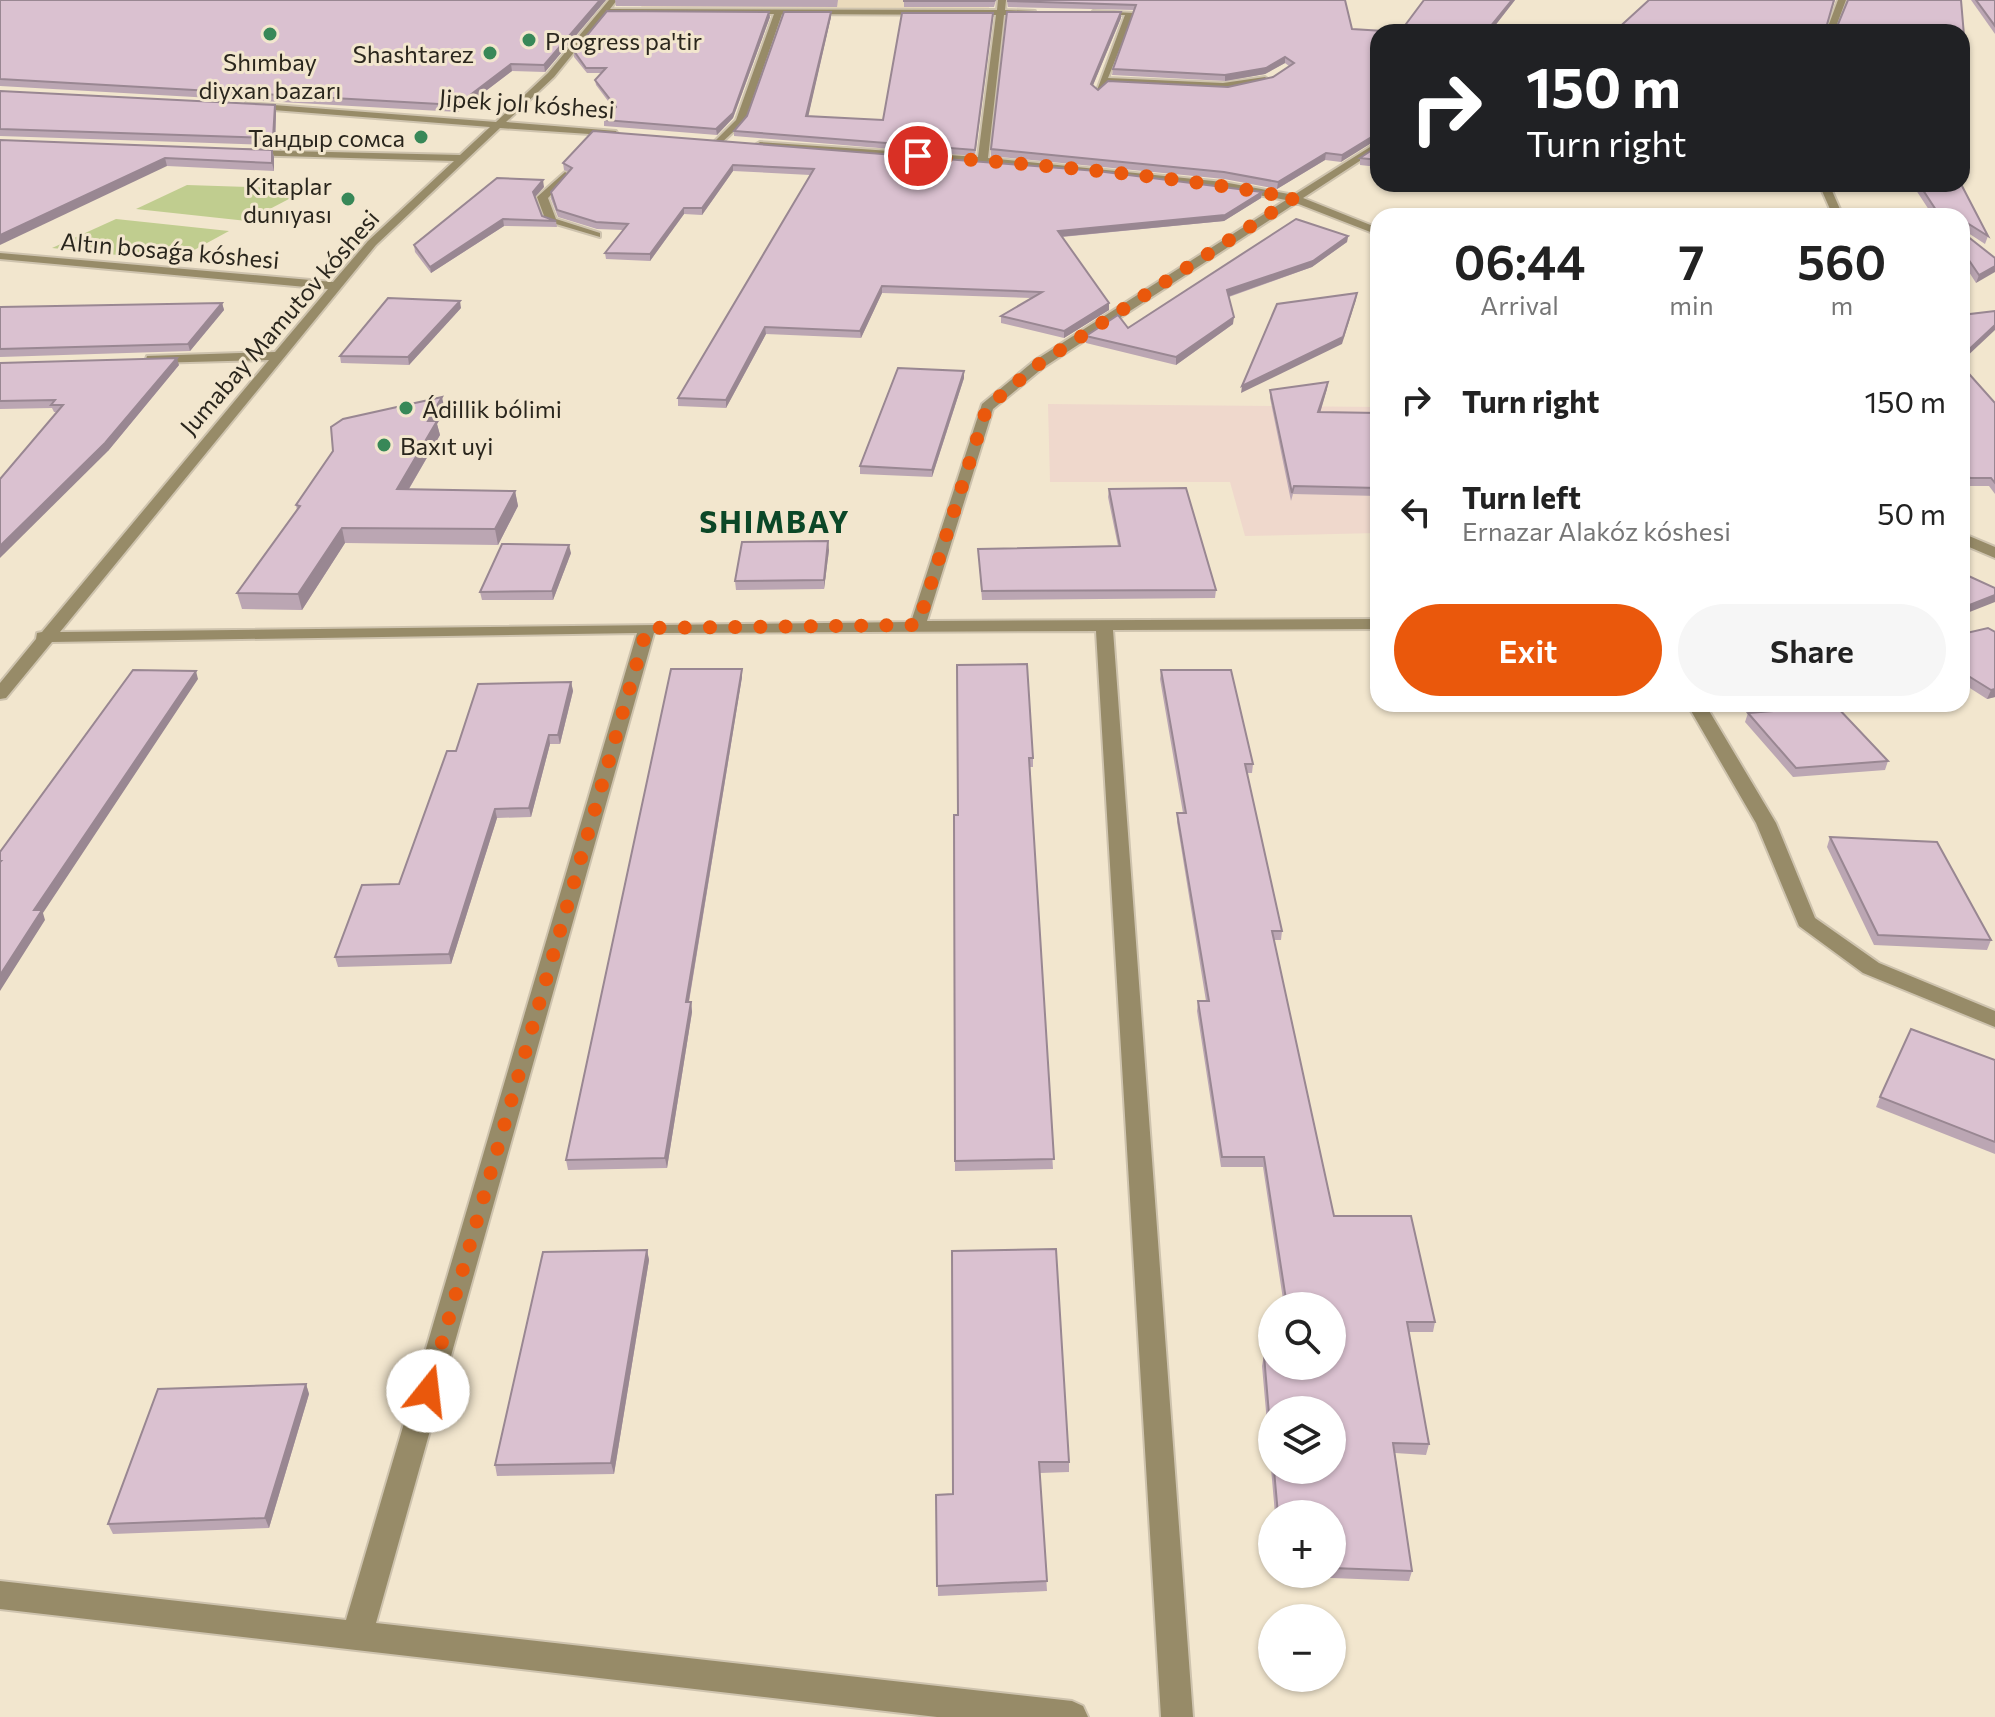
<!DOCTYPE html>
<meta charset="utf-8">
<style>
body{margin:0;font-family:Commissioner,sans-serif;background:#f6f6f6;color:#222;height:100vh;display:flex;flex-direction:column;font-size:30px;white-space:nowrap}
*{box-sizing:border-box;margin:0}
p{font-size:26px;color:#767676}
.icon{flex:none;width:44px;height:44px;fill:none;stroke:currentColor;stroke-width:2;stroke-linecap:round;stroke-linejoin:round}
.map{position:relative;flex:1;overflow:hidden}
.details{position:absolute;left:1370px;top:208px;width:600px;height:504px;display:flex;flex-direction:column;background:#fff;border-radius:24px;box-shadow:0 2px 6px #0004}
.details>*{flex:none}
.top-card{position:absolute;left:1370px;top:24px;width:600px;height:168px;border-radius:24px;box-shadow:0 2px 6px #0004;background:#202124;color:#fff;overflow:hidden}
.tools{position:absolute;left:1258px;top:1292px;display:grid;gap:16px}
.tools a{display:grid;place-items:center;width:88px;height:88px;border-radius:50%;background:#fff;box-shadow:0 2px 6px #0004;font-size:40px}
.pin{position:absolute;display:grid;place-items:center;width:68px;height:68px;color:#fff;margin:-34px;border:4px solid #fff;border-radius:50%;box-shadow:0 2px 8px #0007}
.me{position:absolute;width:88px;margin:-44px;rotate:16deg;stroke-linejoin:round;filter:drop-shadow(0 0 6px #0008)}
.turn{display:flex;align-items:center;gap:28px;height:168px;padding:0 24px;font-size:36px}
.turn .icon{width:104px;height:104px;stroke-width:2.5}
.turn b{display:block;font-size:56px;line-height:68px}
.eta{display:flex;justify-content:space-evenly;align-items:center;height:136px;text-align:center}
.eta b{font-size:48px;font-weight:600;line-height:56px}
.cta{display:flex;gap:16px;margin-top:auto;padding:16px 24px}
.cta a{flex:1;height:92px;border-radius:48px;background:#ea580c;color:#fff;font-size:32px;font-weight:600;line-height:92px;text-align:center}
.cta a+a{background:#f6f6f6;color:#222}
ul{padding:0;list-style:none}
li{display:flex;align-items:center;gap:24px;height:112px;padding:0 24px}
li div{flex:1}
li b{display:block;font-size:30px}
li em{font-style:normal}
.map>svg:first-child{display:block}
.built{fill:#eadabc}
.education{fill:#efd8cc}
.green{fill:#c0cd8f}
.lines{fill:none;stroke-linecap:round;stroke-linejoin:round}
.minor-casing{stroke:#cec3ae;stroke-width:4}
.minor{fill:#978b68;fill-rule:evenodd}
.wall{fill:#bba6b3;fill-rule:evenodd}
.shaded-wall{fill:#998792}
.building{fill:#dac1d0;stroke:#998792;stroke-width:2}
.route{stroke:#ea580c;stroke-width:14;stroke-dasharray:0 25.2}
.poi-dot{fill:#388858;stroke:#f2e6ce;stroke-width:3}
.labels{text-anchor:middle;dominant-baseline:central;stroke-width:6;stroke-linejoin:round;paint-order:stroke}
.far-poi-label{font-size:24px;fill:#2a261d;stroke:#f2e6ce;text-anchor:start}
.far-street-label{font-size:24px;fill:#2a261d;stroke:#f2e6ce}
.far-district-label{font-size:30px;font-weight:bold;letter-spacing:2px;fill:#0b4727;stroke:#f2e6ce}
</style>
<div class="map">
<svg width="1995" height="1717" viewBox="0 0 1995 1717">
<rect width="100%" height="100%" fill="#f2e6ce"/>
<polygon class="built" points="646,0 990,0 989,9 641,7"/>
<polygon class="education" points="1048,404 1378,407 1378,533 1245,536 1230,482 1050,482"/>
<g class="green">
<polygon points="187,185 308,189 247,221 136,209"/>
<polygon points="116,219 229,231 174,261 52,248"/>
</g>
<g class="lines">
<g class="minor-casing">
<g id="minor">
<path d="M 609,0 L 617,0 L 610,9 L 997,10 L 998,0 L 1006,0 L 1005,10 L 1035,11 L 1032,15 L 1004,15 L 988,158 L 1223,182 L 1294,195 L 1378,142 L 1378,149 L 1303,198 L 1378,228 L 1378,235 L 1296,203 L 1044,367 L 993,409 L 927,621 L 1378,619 L 1378,629 L 1113,630 L 1193,1717 L 1161,1717 L 1096,631 L 654,633 L 376,1623 L 1072,1701 L 1083,1706 L 1088,1717 L 937,1717 L 0,1609 L 0,1581 L 346,1620 L 637,633 L 52,642 L 6,698 L 0,699 L 0,683 L 36,639 L 37,633 L 42,632 L 269,360 L 152,363 L 146,359 L 147,356 L 275,352 L 328,289 L 0,259 L 0,253 L 333,282 L 368,241 L 454,161 L 248,155 L 244,150 L 460,155 L 490,127 L 249,108 L 246,103 L 496,122 L 548,73 ZM 606,13 L 774,14 L 736,120 L 714,142 L 719,145 L 745,121 L 782,14 L 996,15 L 978,157 L 760,142 L 755,145 L 760,148 C 935,160 1113,168 1286,200 L 1034,361 L 982,404 L 911,622 L 60,632 L 376,245 L 500,128 L 619,136 L 616,131 L 506,122 L 554,77 Z"/>
<polygon points="1838,0 1846,0 1834,32 1826,32"/>
<polygon points="1093,11 1134,13 1108,78 1223,83 1265,77 1269,80 1223,89 1106,84 1102,93 1096,93 1125,15 1096,15"/>
<polygon points="565,172 570,175 548,198 556,219 600,233 600,237 546,221 537,197"/>
<polygon points="1819,184 1829,184 1843,216 1833,216"/>
<polygon points="1962,533 1995,547 1995,558 1962,544"/>
<polygon points="1687,704 1705,704 1776,823 1815,918 1879,963 1995,1011 1995,1027 1863,973 1799,926 1756,823"/>
</g>
</g>
<use href="#minor" class="minor"/>
</g>
<g class="wall">
<polygon points="0,0 606,0 545,72 512,71 458,112 0,86"/>
<polygon points="615,0 838,0 837,7 616,6"/>
<polygon points="904,0 996,0 994,7 904,7"/>
<polygon points="1007,0 1345,0 1352,29 1400,32 1424,0 1515,0 1490,32 1378,32 1341,162 1325,160 1277,189 1224,179 991,156 991,149 1121,18 1093,85 1098,90 1228,87 1273,77 1289,66 1285,63 1265,74 1225,81 1112,75 1113,69 1134,10 1008,7"/>
<polygon points="1835,0 1825,32 1614,32"/>
<polygon points="1961,0 1967,71 1965,78 1962,77 1962,32 1835,32 1836,29"/>
<polygon points="1971,0 1995,0 1995,34"/>
<polygon points="831,12 831,17 808,116 883,120 993,18 975,156 734,136 734,131 747,116"/>
<polygon points="770,17 733,118 717,135 604,126 604,120 614,109 596,85 595,80 601,73 587,73 574,57 574,51"/>
<polygon points="0,91 275,105 276,112 275,145 0,136"/>
<polygon points="593,131 1262,192 1261,198 1224,221 1062,237 1109,303 1109,310 1064,338 1001,323 1001,316 1031,298 882,293 861,338 766,334 726,408 678,406 678,398 810,175 733,171 702,215 684,214 650,261 606,259 605,253 623,230 597,229 558,217 551,199 551,192 569,172 564,170 563,163"/>
<polygon points="0,140 272,150 274,157 274,171 167,166"/>
<polygon points="1378,146 1378,167 1360,165 1360,158"/>
<polygon points="1912,184 1961,184 1988,236 1985,244 1962,229 1962,216 1933,216"/>
<polygon points="544,187 535,197 542,216 556,221 557,227 504,226 431,273 415,252 414,245"/>
<polygon points="1962,232 1995,258 1976,283 1962,261"/>
<polygon points="1348,236 1347,242 1312,267 1229,297 1233,324 1176,365 1086,343 1086,336 1128,328"/>
<polygon points="222,303 224,310 190,351 0,357 0,307"/>
<polygon points="461,308 409,365 341,363 340,356"/>
<polygon points="0,362 179,365 108,451 56,412 54,412 52,408 0,409"/>
<polygon points="1962,366 1995,403 1995,494 1989,486 1968,486 1962,478"/>
<polygon points="964,371 964,378 932,477 860,474 860,466"/>
<polygon points="1328,382 1327,389 1320,412 1378,413 1378,496 1293,494 1291,501 1270,398 1270,390"/>
<polygon points="445,411 437,424 440,435 409,489 515,491 518,506 498,545 345,543 302,610 242,609 237,593 297,510 296,505"/>
<polygon points="1109,489 1216,590 1215,598 982,600 978,549 1118,546 1108,497"/>
<polygon points="829,550 824,589 736,590 735,581"/>
<polygon points="571,553 553,600 482,600 480,592"/>
<polygon points="1962,634 1995,697 1987,699 1962,683"/>
<polygon points="957,665 1033,758 1033,767 1030,767 1053,1169 955,1171 954,815 958,815"/>
<polygon points="742,669 742,677 689,1002 691,1002 692,1012 667,1168 568,1170 566,1160"/>
<path d="M 1161,670 L 1253,764 L 1252,773 L 1247,773 L 1282,931 L 1281,940 L 1274,940 L 1334,1216 L 1435,1322 L 1433,1332 L 1409,1332 L 1429,1444 L 1426,1455 L 1395,1453 L 1412,1571 L 1409,1581 L 1281,1576 L 1280,1574 L 1332,1574 L 1332,1514 L 1275,1514 L 1262,1366 L 1264,1355 L 1332,1366 L 1332,1306 L 1284,1306 L 1263,1167 L 1221,1167 L 1197,1011 L 1198,1001 L 1206,1001 L 1177,822 L 1177,813 L 1183,813 L 1160,679 ZM 1272,1410 L 1332,1470 L 1272,1470 Z"/>
<polygon points="571,682 573,691 560,744 550,744 531,817 497,818 451,964 338,967 335,957 399,884 456,751"/>
<polygon points="1748,713 1888,761 1885,770 1793,777 1745,722"/>
<polygon points="1830,837 1991,940 1987,950 1874,945 1827,847"/>
<polygon points="1995,1060 1995,1154 1876,1107 1880,1097"/>
<polygon points="647,1250 649,1260 614,1474 497,1476 495,1465"/>
<polygon points="952,1251 1069,1462 1069,1472 1040,1473 1047,1591 938,1596 936,1495 953,1494"/>
<polygon points="306,1384 309,1394 269,1528 113,1534 108,1524"/>
</g>
<g class="shaded-wall">
<polygon points="600,0 606,0 545,72 544,65"/>
<polygon points="1512,0 1515,0 1490,32 1486,32"/>
<polygon points="769,12 770,17 733,118 717,135 716,129"/>
<polygon points="831,12 831,17 807,122 806,116"/>
<polygon points="1121,12 1121,18 1091,90 1091,84"/>
<polygon points="1285,57 1285,63 1265,74 1225,81 1225,75"/>
<polygon points="511,64 512,71 458,112 457,105"/>
<polygon points="275,105 276,112 275,145 273,138"/>
<polygon points="1378,133 1378,139 1341,162 1342,155"/>
<polygon points="272,150 274,157 274,171 272,163"/>
<polygon points="1326,153 1325,160 1277,189 1278,182"/>
<polygon points="165,158 167,166 0,245 0,235"/>
<polygon points="733,165 733,171 702,215 702,208"/>
<polygon points="543,180 544,187 534,198 533,192"/>
<polygon points="1262,192 1261,198 1224,221 1058,237 1058,231"/>
<polygon points="684,208 684,214 650,261 650,254"/>
<polygon points="503,219 504,226 431,273 430,267"/>
<polygon points="1348,236 1347,242 1312,267 1227,297 1227,290"/>
<polygon points="1995,266 1995,272 1976,283 1979,275"/>
<polygon points="882,286 882,293 861,338 860,331"/>
<polygon points="1357,293 1356,300 1342,344 1241,393 1242,386"/>
<polygon points="460,301 461,308 409,365 408,357"/>
<polygon points="222,303 224,310 190,351 188,344"/>
<polygon points="1109,303 1109,310 1064,338 1064,331"/>
<polygon points="1234,317 1233,324 1176,365 1176,357"/>
<polygon points="1995,325 1995,330 1962,361 1962,356"/>
<polygon points="765,327 766,334 726,408 726,400"/>
<polygon points="177,358 179,365 108,451 0,558 0,546"/>
<polygon points="964,371 964,378 932,477 932,470"/>
<polygon points="1328,382 1327,389 1318,420 1318,412"/>
<polygon points="442,397 445,411 437,424 440,435 400,504 397,489 428,421"/>
<polygon points="515,491 518,506 498,545 495,529"/>
<polygon points="342,528 345,543 302,610 298,594"/>
<polygon points="828,541 829,550 824,589 824,580"/>
<polygon points="569,545 571,553 553,600 552,591"/>
<polygon points="1995,595 1995,602 1962,615 1962,608"/>
<polygon points="742,669 742,677 687,1012 686,1002"/>
<polygon points="196,671 198,679 43,913 45,920 0,991 0,975 34,910"/>
<polygon points="571,682 573,691 560,744 558,735"/>
<polygon points="1995,689 1995,697 1987,699 1991,690"/>
<polygon points="549,735 550,744 531,817 529,808"/>
<polygon points="495,809 497,818 451,964 449,954"/>
<polygon points="691,1002 692,1012 667,1168 665,1158"/>
<polygon points="647,1250 649,1260 614,1474 611,1463"/>
<polygon points="306,1384 309,1394 269,1528 265,1518"/>
</g>
<g class="building">
<polygon points="0,0 600,0 544,65 511,64 457,105 0,79"/>
<polygon points="904,0 995,0 994,1 904,1"/>
<polygon points="1008,0 1345,0 1352,29 1400,32 1424,0 1512,0 1486,32 1378,32 1378,133 1342,155 1326,153 1278,182 1224,172 991,149 1007,12 1121,12 1091,84 1098,90 1108,81 1228,87 1273,77 1294,63 1285,57 1266,68 1225,75 1113,69 1136,5 1008,1"/>
<polygon points="1649,0 1834,0 1826,28 1805,26 1801,32 1614,32"/>
<polygon points="1848,0 1961,0 1967,71 1962,71 1962,32 1856,32 1855,31 1836,29"/>
<polygon points="1976,0 1995,0 1995,26"/>
<polygon points="607,11 769,12 733,113 716,129 604,120 616,107 595,80 606,68 586,68 574,51"/>
<polygon points="784,12 831,12 806,116 883,120 902,13 993,13 975,150 734,131 747,116"/>
<polygon points="0,91 275,105 273,138 0,129"/>
<polygon points="593,131 1097,171 1262,192 1225,215 1058,231 1109,303 1064,331 1001,316 1042,292 882,286 860,331 765,327 726,400 678,398 814,169 733,165 702,208 684,208 650,254 605,253 628,224 596,222 557,210 551,192 572,168 563,163"/>
<polygon points="0,140 272,150 272,163 165,158 0,235"/>
<polygon points="1378,146 1378,160 1360,158"/>
<polygon points="497,178 543,180 533,192 542,216 556,221 503,219 430,267 414,245"/>
<polygon points="1919,184 1961,184 1988,236 1964,221 1962,229 1962,216 1940,216"/>
<polygon points="1752,213 1781,216 1752,216"/>
<polygon points="1296,219 1348,236 1313,261 1227,290 1234,317 1176,357 1086,336 1118,315 1128,328"/>
<polygon points="1962,232 1995,258 1995,266 1979,275 1962,250"/>
<polygon points="1357,293 1343,337 1242,386 1277,304"/>
<polygon points="388,298 460,301 408,357 340,356"/>
<polygon points="222,303 188,344 0,349 0,307"/>
<polygon points="1995,311 1995,325 1962,356 1962,315"/>
<polygon points="177,358 105,443 0,546 0,479 63,405 51,405 55,400 0,401 0,363"/>
<polygon points="1962,366 1995,403 1995,483 1991,478 1970,478 1962,467"/>
<polygon points="898,368 964,371 932,470 860,466"/>
<polygon points="1328,382 1318,412 1378,413 1378,488 1294,486 1292,493 1270,390"/>
<polygon points="442,397 428,421 437,421 397,489 515,491 495,529 342,528 298,594 237,593 300,506 296,505 333,451 331,427 343,419"/>
<polygon points="1186,488 1216,590 982,591 978,549 1120,546 1109,489"/>
<polygon points="828,541 824,580 735,581 742,542"/>
<polygon points="502,544 569,545 552,591 480,592"/>
<polygon points="1962,573 1995,588 1995,595 1962,608"/>
<polygon points="1988,628 1995,632 1995,689 1991,690 1962,672 1962,634"/>
<polygon points="1027,664 1033,758 1029,758 1054,1159 955,1161 954,815 958,815 957,665"/>
<polygon points="671,669 742,669 686,1002 691,1002 665,1158 566,1160"/>
<polygon points="133,670 196,671 34,910 42,910 0,975 0,862 1,861 0,861 0,852"/>
<polygon points="1161,670 1231,670 1253,764 1245,764 1282,931 1272,931 1334,1216 1411,1216 1435,1322 1407,1322 1429,1444 1393,1443 1412,1571 1332,1568 1332,1514 1278,1514 1274,1470 1332,1470 1332,1410 1272,1410 1272,1450 1264,1355 1272,1356 1272,1366 1332,1366 1332,1306 1287,1306 1264,1157 1222,1157 1198,1001 1209,1001 1177,813 1186,813"/>
<polygon points="571,682 558,735 549,735 529,808 495,809 449,954 335,957 362,885 399,884 447,751 456,751 478,684"/>
<polygon points="1836,706 1888,761 1796,768 1748,713"/>
<polygon points="1830,837 1937,842 1991,940 1878,935"/>
<polygon points="1911,1029 1995,1060 1995,1142 1880,1097"/>
<polygon points="1056,1249 1069,1462 1039,1462 1047,1581 937,1586 936,1495 953,1494 952,1251"/>
<polygon points="647,1250 611,1463 495,1465 543,1252"/>
<polygon points="306,1384 265,1518 108,1524 158,1389"/>
</g>
<g class="lines">
<path class="route" d="M 428,1391 L 647,628 L 918,625 L 987,407 L 1039,364 L 1294,198 C 1169,175 1044,165 918,156"/>
</g>
<g class="poi-dot">
<circle cx="270" cy="34" r="8"/>
<circle cx="529" cy="40" r="8"/>
<circle cx="490" cy="53" r="8"/>
<circle cx="421" cy="137" r="8"/>
<circle cx="348" cy="199" r="8"/>
<circle cx="406" cy="408" r="8"/>
<circle cx="384" cy="445" r="8"/>
</g>
<g class="labels">
<g class="far-poi-label">
<text x="545" y="40">Progress pa'tir</text>
<text x="474" y="53" text-anchor="end">Shashtarez</text>
<text x="270" y="61" text-anchor="middle">Shımbay<tspan x="270" dy="28">diyxan bazarı</tspan></text>
<text x="405" y="137" text-anchor="end">Тандыр сомса</text>
<text x="332" y="185" text-anchor="end">Kitaplar<tspan x="332" dy="28">dunıyası</tspan></text>
<text x="422" y="408">Ádillik bólimi</text>
<text x="400" y="445">Baxıt uyi</text>
</g>
<g class="far-street-label">
<text transform="translate(527 103) rotate(4)">Jipek jolı kóshesi</text>
<text transform="translate(170 250) rotate(5)">Altın bosaǵa kóshesi</text>
<text transform="translate(279 322) rotate(-49)">Jumabay Mamutov kóshesi</text>
</g>
<g class="far-district-label">
<text x="775" y="520">SHIMBAY</text>
</g>
</g>
</svg>
<div class="tools">
<a><svg class="icon" aria-label="search" viewBox="0 0 24 24"><circle cx="10" cy="10" r="6"/><path d="M15 15l6 6"/></svg></a>
<a><svg class="icon" aria-label="layers" viewBox="0 0 24 24"><path d="M12 4l9 5-9 5-9-5zM3 14l9 5 9-5"/></svg></a>
<a>+</a>
<a>−</a>
</div>
<div class="pin" style="left:918px;top:156px;background:#d93025"><svg class="icon" aria-label="arrive" viewBox="0 0 24 24"><path d="M6 21V4h12l-3 4 3 4H6"/></svg></div>
<svg class="me" style="left:428px;top:1391px" viewBox="-20 -20 40 40"><circle r="19" fill="#fff"/><path d="M0-13L10 11 0 6-10 11z" fill="#ea580c"/></svg>
<div class="top-card">
<div class="turn"><svg class="icon" aria-label="right" viewBox="0 0 24 24"><path d="M7 20v-9h11M14 6l5 5-5 5"/></svg><div><b>150 m</b>Turn right</div></div>
</div>
<section class="details">
<div class="eta">
<div><b>06:44</b><p>Arrival</p></div>
<div><b>7</b><p>min</p></div>
<div><b>560</b><p>m</p></div>
</div>
<ul>
<li><svg class="icon" aria-label="right" viewBox="0 0 24 24"><path d="M7 20v-9h11M14 6l5 5-5 5"/></svg><div><b>Turn right</b></div><em>150 m</em></li>
<li><svg class="icon" aria-label="left" viewBox="0 0 24 24"><path d="M17 20v-9H6M10 6l-5 5 5 5"/></svg><div><b>Turn left</b><p>Ernazar Alakóz kóshesi</p></div><em>50 m</em></li>
</ul>
<div class="cta"><a>Exit</a><a>Share</a></div>
</section>
</div>
